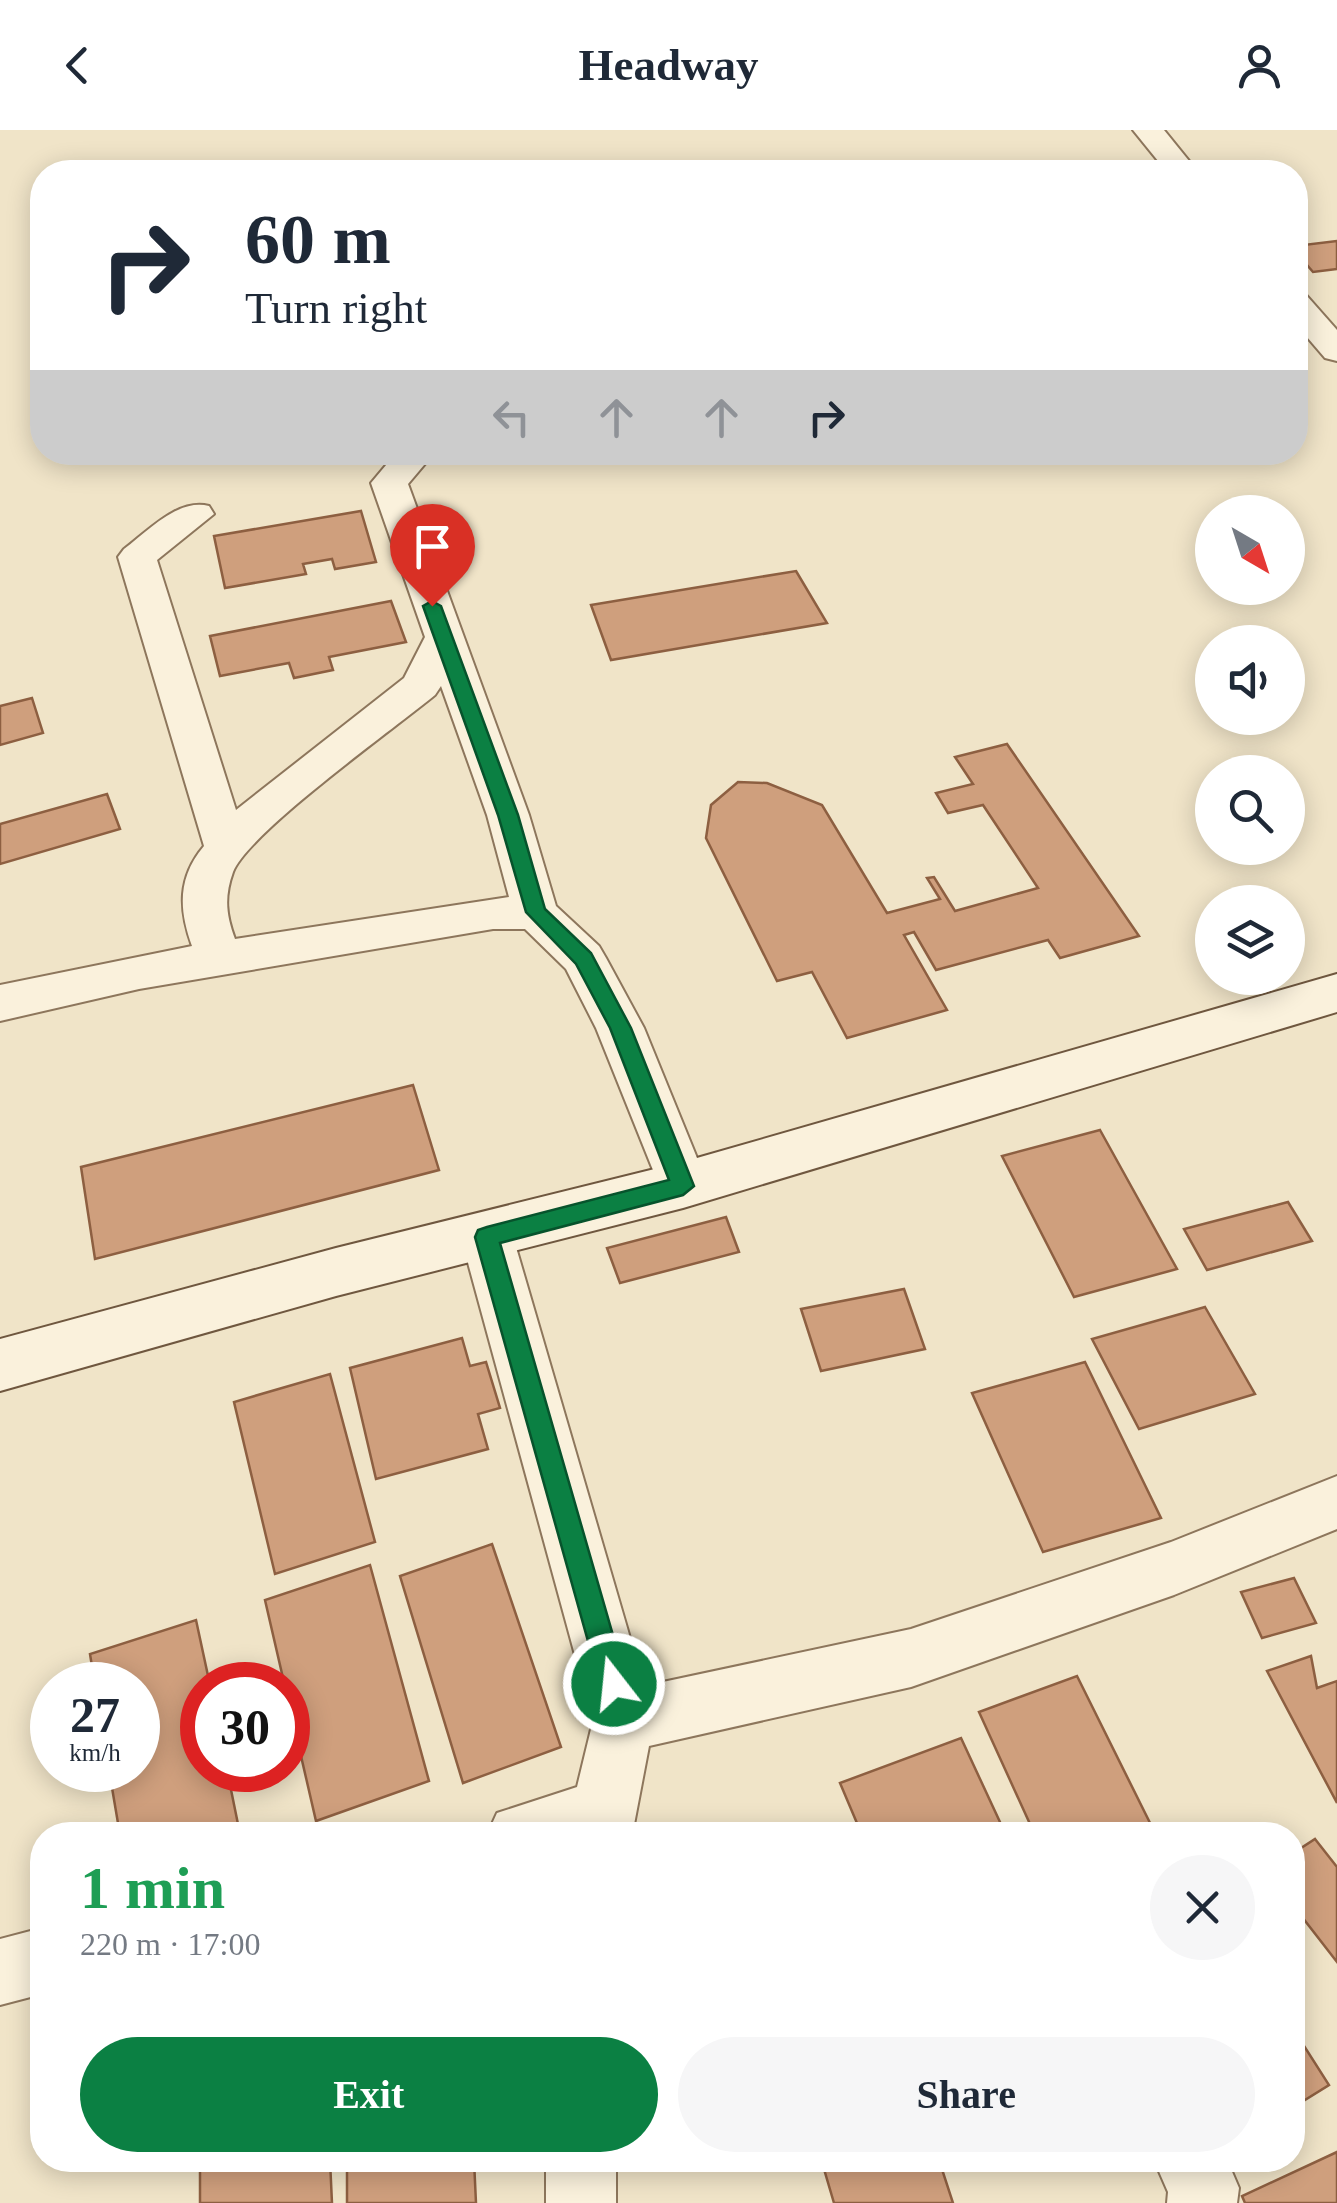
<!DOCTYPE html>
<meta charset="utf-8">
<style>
body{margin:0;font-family:Georgia,serif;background:#f6f6f7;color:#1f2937;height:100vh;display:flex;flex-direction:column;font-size:38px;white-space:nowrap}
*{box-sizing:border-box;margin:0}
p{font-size:32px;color:#747a83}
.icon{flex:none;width:55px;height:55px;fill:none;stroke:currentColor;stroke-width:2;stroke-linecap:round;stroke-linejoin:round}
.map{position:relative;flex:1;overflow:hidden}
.panel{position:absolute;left:30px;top:1692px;width:1275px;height:350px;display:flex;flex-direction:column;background:#fff;border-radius:40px;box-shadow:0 5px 25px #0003}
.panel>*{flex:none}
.hud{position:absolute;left:30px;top:30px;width:1278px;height:305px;border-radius:40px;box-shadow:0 5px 25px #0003;background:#fff;color:#1f2937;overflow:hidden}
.needle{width:65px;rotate:141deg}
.controls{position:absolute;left:1195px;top:365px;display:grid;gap:20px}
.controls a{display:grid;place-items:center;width:110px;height:110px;border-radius:50%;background:#fff;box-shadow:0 5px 25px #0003;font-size:50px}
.speed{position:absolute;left:30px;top:1532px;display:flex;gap:20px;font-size:50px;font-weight:700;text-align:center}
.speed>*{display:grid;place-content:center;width:130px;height:130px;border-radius:50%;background:#fff;box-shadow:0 5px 25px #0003;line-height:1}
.speed small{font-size:25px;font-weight:400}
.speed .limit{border:15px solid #d22;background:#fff;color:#111}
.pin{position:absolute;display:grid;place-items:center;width:85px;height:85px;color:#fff;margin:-102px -42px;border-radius:50% 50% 50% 0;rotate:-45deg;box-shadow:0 0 10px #0007}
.pin .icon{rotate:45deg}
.me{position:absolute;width:110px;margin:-55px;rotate:344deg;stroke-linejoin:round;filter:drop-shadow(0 0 8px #0008)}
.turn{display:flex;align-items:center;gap:35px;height:210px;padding:0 50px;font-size:45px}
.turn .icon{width:130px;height:130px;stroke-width:2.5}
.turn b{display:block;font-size:70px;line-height:85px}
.lanes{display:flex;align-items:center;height:95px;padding:0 50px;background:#0003;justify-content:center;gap:50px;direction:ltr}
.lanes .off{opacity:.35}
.round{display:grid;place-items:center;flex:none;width:105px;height:105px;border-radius:52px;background:#f6f6f7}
.overview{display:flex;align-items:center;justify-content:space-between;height:170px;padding:0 50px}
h1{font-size:60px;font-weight:700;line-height:75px;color:#1e9e55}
.cta{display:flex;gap:20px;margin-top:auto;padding:20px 50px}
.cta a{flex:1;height:115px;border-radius:60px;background:#0b8043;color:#fff;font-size:40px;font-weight:700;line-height:115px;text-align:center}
.cta a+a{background:#f6f6f7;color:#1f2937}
header{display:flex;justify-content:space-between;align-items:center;height:130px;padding:0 50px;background:#fff;font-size:45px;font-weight:700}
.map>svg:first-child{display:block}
.building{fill:#cf9f7d;stroke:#8d5f41;stroke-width:2.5}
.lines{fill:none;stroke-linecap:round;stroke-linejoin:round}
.street-casing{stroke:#8d765c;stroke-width:4}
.secondary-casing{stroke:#6f573f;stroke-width:4}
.street{fill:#faf1dc;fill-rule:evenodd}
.secondary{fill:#faf1dc;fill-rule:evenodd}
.route{fill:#0b8043;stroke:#07532c;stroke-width:2.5}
</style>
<header><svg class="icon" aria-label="back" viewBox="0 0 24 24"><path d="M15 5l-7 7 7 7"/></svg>Headway<svg class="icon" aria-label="person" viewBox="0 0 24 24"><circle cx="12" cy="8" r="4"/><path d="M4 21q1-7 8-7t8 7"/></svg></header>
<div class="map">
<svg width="1337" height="2073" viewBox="0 0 1337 2073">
<rect width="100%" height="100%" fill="#f0e4c8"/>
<g class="building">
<polygon points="1337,111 1337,139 1313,142 1295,121 1295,116"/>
<polygon points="361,381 376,432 335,439 332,429 303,434 306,444 225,458 214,406"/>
<polygon points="796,441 827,493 611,530 591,475"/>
<polygon points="391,471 406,512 329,527 333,540 294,548 289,533 220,546 210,506"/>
<polygon points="32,568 43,603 0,615 0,576"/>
<polygon points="1007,614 1139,806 1060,828 1048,810 936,840 914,802 904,805 947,880 847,908 812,842 777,851 706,708 711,675 738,652 767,653 822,675 887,783 940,769 927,748 934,747 955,781 1038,758 983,675 948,683 936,663 973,654 955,627"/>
<polygon points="107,664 120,699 0,734 0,694"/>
<polygon points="413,955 439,1040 95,1129 81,1037"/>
<polygon points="1100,1000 1177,1139 1074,1167 1002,1026"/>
<polygon points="1288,1072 1312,1111 1207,1140 1184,1099"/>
<polygon points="726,1087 739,1122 620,1153 607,1118"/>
<polygon points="904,1159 925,1219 821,1241 801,1179"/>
<polygon points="1205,1177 1255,1264 1139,1299 1092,1209"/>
<polygon points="462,1208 470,1236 486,1232 500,1278 478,1284 488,1319 376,1349 350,1238"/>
<polygon points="1085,1232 1161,1388 1043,1422 972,1263"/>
<polygon points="330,1244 375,1412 275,1444 234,1272"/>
<polygon points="492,1414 561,1617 463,1653 400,1446"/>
<polygon points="370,1435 429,1651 316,1691 265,1470"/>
<polygon points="1294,1448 1316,1493 1262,1508 1241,1462"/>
<polygon points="196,1490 210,1555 202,1555 202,1640 227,1640 240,1704 120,1705 109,1640 138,1640 138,1555 95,1555 90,1524"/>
<polygon points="1311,1526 1317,1558 1337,1551 1337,1673 1267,1541"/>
<polygon points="1077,1546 1156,1705 1035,1705 979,1582"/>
<polygon points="961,1608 1006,1705 862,1705 840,1653"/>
<polygon points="1315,1709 1337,1737 1337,1832 1292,1774 1292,1724"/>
<polygon points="1292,1897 1329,1955 1292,1978"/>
<polygon points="1337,2022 1337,2073 1245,2073 1242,2066"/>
<polygon points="200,2030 330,2030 332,2073 200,2073"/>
<polygon points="347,2030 474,2030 476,2073 347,2073"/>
<polygon points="850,2030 939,2030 953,2073 834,2073 824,2039"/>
</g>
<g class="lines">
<g class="street-casing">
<g id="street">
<polygon points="1133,0 1164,0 1198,42 1167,42"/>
<polygon points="1295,163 1307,166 1337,200 1337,231 1325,228 1295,193"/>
<path d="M 397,322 L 435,322 L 408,354 L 529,685 L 556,776 L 599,816 L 606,828 L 644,898 L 708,1055 L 701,1070 L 683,1076 L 665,1070 L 596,898 L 566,839 L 525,799 L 493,799 L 139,859 L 0,891 L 0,855 L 192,816 C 179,780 177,748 204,716 L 118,427 L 124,419 C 148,401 178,368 209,376 L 214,384 L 157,430 L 236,680 L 404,548 L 425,507 L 371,353 ZM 441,556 L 487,685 L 509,767 L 235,809 C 226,785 224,767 233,742 C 248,703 395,598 435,565 Z"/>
<polygon points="487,1086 505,1092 513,1107 644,1556 911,1499 1171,1412 1337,1346 1337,1399 1174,1465 911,1557 649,1616 632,1705 487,1705 497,1683 577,1657 593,1591 461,1107 469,1092"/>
<polygon points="42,1798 42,1864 0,1875 0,1809"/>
<rect x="546" y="2030" width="70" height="43"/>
<polygon points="1154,2030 1227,2030 1239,2058 1237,2073 1167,2073 1168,2062"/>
</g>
</g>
<g class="secondary-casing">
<polygon id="secondary" points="1337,844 1337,882 683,1078 336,1166 0,1261 0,1209 336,1118 683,1032"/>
</g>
<use href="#street" class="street"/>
<use href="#secondary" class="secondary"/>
</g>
<polygon class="route" points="432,471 441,476 518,685 545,779 591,823 631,898 694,1056 683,1065 500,1113 627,1554 623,1563 614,1567 604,1563 600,1554 475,1107 478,1100 487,1097 669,1050 610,898 576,834 526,782 498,685 423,476"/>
</svg>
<div class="controls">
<a><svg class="needle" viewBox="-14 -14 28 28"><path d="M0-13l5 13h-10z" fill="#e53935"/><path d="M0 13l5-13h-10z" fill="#747a83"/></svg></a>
<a><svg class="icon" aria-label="sound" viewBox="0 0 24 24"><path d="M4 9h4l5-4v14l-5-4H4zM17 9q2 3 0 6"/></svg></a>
<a><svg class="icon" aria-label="search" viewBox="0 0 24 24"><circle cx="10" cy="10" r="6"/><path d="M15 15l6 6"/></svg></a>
<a><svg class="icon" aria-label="layers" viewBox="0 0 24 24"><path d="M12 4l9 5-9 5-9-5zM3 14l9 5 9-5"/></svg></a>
</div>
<div class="speed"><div>27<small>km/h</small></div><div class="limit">30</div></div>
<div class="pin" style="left:432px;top:476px;background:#d93025"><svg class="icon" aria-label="arrive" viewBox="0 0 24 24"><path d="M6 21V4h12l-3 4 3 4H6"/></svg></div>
<svg class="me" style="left:614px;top:1554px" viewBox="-20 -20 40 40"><circle r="17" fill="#0b8043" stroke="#fff" stroke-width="3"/><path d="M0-11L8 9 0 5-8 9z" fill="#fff"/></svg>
<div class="hud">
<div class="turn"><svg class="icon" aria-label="right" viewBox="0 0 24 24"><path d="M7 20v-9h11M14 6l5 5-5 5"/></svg><div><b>60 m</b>Turn right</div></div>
<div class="lanes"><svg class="icon off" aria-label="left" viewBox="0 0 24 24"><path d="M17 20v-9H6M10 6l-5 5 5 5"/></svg><svg class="icon off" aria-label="ahead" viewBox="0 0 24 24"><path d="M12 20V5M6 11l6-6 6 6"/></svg><svg class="icon off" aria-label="ahead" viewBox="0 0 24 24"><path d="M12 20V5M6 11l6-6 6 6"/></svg><svg class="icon" aria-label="right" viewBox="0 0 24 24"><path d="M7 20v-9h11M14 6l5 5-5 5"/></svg></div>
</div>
<section class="panel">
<div class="overview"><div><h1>1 min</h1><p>220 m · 17:00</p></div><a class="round"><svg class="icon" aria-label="close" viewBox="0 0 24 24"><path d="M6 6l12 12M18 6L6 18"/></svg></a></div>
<div class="cta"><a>Exit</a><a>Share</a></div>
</section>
</div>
